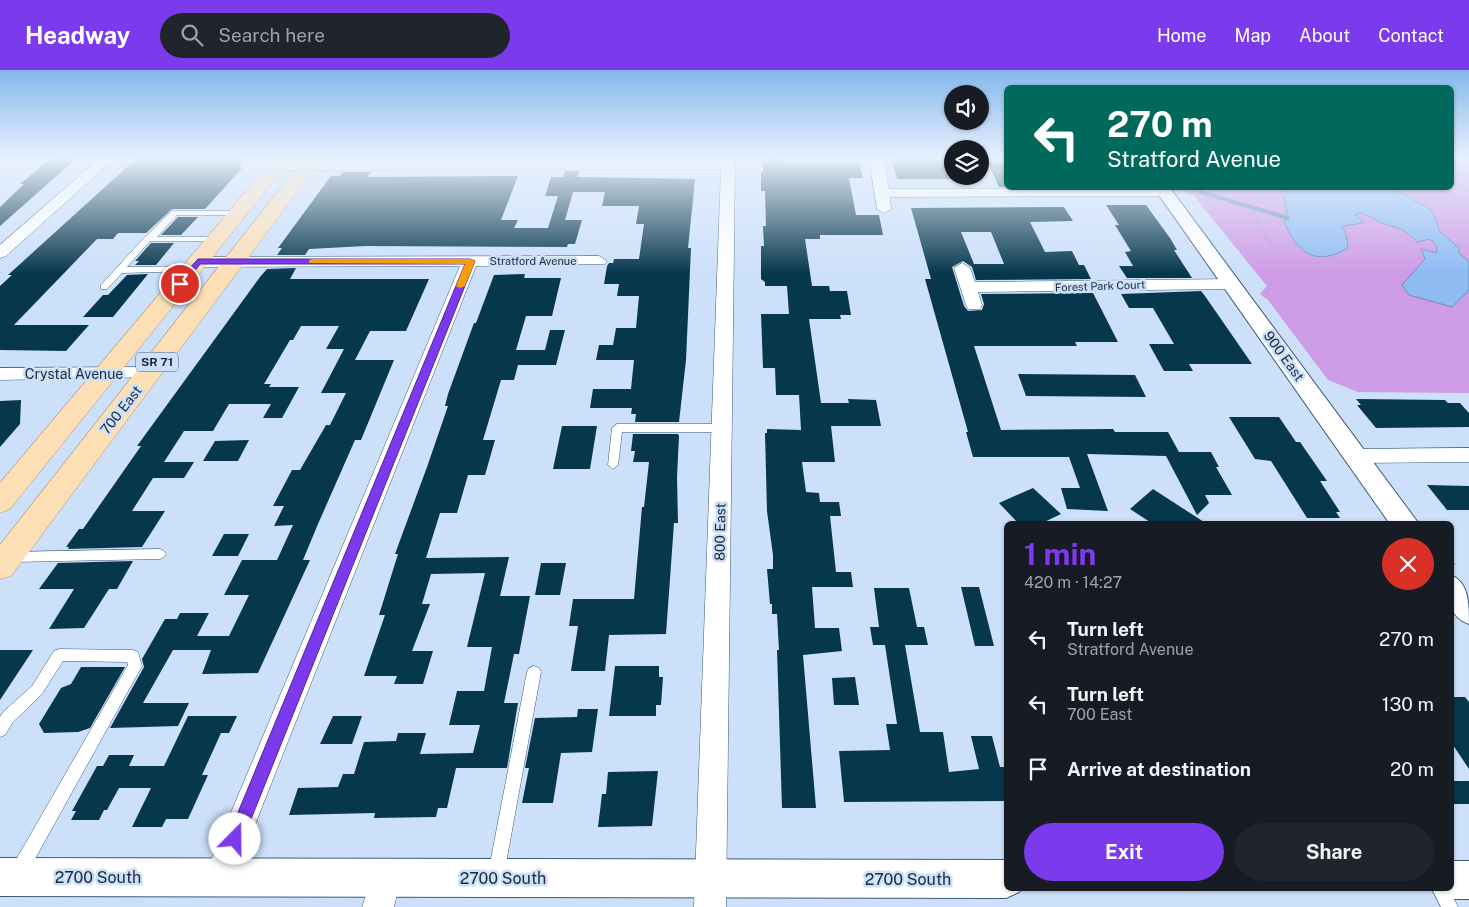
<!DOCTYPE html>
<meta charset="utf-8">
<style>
body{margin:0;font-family:"Public Sans",sans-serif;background:#20242c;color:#f1f3f6;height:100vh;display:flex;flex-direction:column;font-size:19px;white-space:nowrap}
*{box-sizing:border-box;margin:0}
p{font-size:16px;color:#9ea1a6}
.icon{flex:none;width:28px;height:28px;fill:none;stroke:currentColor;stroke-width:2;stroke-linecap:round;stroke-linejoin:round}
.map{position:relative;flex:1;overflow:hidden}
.sheet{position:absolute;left:1004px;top:451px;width:450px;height:370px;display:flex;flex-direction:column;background:#171b24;border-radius:8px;box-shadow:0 1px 4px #0004}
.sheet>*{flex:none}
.guide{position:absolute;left:1004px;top:15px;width:450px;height:105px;border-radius:8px;box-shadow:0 1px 4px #0004;background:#00695c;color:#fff;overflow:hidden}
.controls{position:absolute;left:944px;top:15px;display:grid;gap:10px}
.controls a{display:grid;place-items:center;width:45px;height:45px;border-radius:50%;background:#171b24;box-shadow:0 1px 4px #0004;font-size:25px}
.pin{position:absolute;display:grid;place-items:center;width:42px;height:42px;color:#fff;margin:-21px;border:2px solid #fff;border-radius:50%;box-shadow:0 1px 5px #0007}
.me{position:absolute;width:55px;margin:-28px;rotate:22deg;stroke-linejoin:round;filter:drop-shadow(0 0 4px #0008)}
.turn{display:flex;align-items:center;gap:18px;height:105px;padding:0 20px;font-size:22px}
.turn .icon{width:65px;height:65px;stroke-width:2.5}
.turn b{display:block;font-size:35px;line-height:42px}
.round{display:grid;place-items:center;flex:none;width:52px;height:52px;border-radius:26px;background:#20242c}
.headline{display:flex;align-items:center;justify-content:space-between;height:85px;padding:0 20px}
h1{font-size:30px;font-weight:700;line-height:38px;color:#7c3aed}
.button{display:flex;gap:10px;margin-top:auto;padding:10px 20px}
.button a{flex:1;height:58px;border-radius:30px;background:#7c3aed;color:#fff;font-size:20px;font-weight:700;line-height:58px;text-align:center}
.button a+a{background:#20242c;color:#f1f3f6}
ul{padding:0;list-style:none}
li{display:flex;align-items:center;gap:15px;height:65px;padding:0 20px}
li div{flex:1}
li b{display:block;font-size:19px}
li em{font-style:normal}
header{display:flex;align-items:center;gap:30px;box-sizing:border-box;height:70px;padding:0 25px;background:#7c3aed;color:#fff}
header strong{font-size:24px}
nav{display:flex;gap:28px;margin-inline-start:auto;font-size:18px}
.search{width:350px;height:45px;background:#20242c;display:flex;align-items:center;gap:12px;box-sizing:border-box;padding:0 18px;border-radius:28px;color:#9ea1a6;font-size:19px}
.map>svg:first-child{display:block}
.green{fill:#ce9be6}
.water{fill:#8fbbf3;stroke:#6c8fbb}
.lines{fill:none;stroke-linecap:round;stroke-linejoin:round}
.stream{stroke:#6c8fbb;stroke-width:4}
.building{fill:#06374d;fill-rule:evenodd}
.service-casing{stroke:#3c597d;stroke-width:1}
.minor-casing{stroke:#3c597d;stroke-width:1}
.tertiary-casing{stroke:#3c597d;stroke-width:2}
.primary-casing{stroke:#ae926b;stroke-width:1}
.path-far1{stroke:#8192a8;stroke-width:2.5;stroke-dasharray:0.5 2.5;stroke-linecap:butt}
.path{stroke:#8192a8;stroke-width:3;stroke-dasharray:1 4;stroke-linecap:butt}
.service{fill:#fff;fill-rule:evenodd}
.minor{fill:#fff;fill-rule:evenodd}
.tertiary{fill:#fff;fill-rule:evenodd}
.primary{fill:#fddfb6;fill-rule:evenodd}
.route{fill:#7c3aed;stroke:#51269a}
.slow{fill:#f59e0b}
.labels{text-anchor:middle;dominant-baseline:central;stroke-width:5;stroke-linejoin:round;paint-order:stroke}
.far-street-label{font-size:11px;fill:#1c2939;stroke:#cce0fa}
.shield{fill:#cce0fa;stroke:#516073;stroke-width:1}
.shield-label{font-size:12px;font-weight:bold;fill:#1c2939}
.street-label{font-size:14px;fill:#1c2939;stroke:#cce0fa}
.near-street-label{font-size:16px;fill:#1c2939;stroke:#cce0fa}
</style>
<header>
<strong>Headway</strong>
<div class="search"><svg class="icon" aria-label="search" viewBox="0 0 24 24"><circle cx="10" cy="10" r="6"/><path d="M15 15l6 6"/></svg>Search here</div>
<nav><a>Home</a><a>Map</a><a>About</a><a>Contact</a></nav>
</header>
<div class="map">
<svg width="1469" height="837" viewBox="0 0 1469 837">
<rect width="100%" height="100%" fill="#cce0fa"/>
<polygon class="green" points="1451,87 1469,87 1469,323 1358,322 1328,310 1268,230 1260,224 1267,216 1193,125 1184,122 1181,118 1451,118"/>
<path class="water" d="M 1289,118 L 1391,118 L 1429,138 L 1437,151 L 1439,161 L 1459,178 L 1459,183 L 1469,192 L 1469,220 L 1452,237 L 1409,225 L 1402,215 L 1425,189 L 1421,179 L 1437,183 L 1436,175 L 1430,169 L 1417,172 C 1406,159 1398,158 1382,153 C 1375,150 1369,145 1360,143 L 1355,145 L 1364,153 L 1342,156 L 1346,164 L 1348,178 C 1316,197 1297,184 1284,151 L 1288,148 L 1284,127 Z"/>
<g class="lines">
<polyline class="stream" points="1200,122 1288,148"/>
</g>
<g class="building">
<polygon points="53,87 78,87 0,156 0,137 24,114 20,114"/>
<polygon points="138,87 248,87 239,97 243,97 205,139 172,139 146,163 118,163 113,169 97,169 14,255 89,255 66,281 0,280 0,216 12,205 8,205"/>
<polygon points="891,87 952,87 952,109 897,109"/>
<polygon points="765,88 784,89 785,94 859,93 863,108 849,108 856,145 879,145 883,165 820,165 820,169 805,169 812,216 829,216 830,221 847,221 851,245 840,245 841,249 809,249 821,333 849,333 848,329 876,330 881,356 831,356 835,392 802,392 806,422 819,423 820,432 839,432 841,446 830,446 836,502 851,502 853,517 812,517 815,558 839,558 842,581 803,585 816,738 782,738 777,580 779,580 777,544 772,544 772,534 770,534 767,499 773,499 773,485 767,441 765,363 767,363 767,359 801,360 799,325 776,325 775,298 763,298 761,244 789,244 787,216 765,216 765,212 761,209 761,176 764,176 763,156 766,156 765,121 761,121 761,102 763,102 762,91 765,91"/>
<polygon points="988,93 1006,93 1006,117 999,117"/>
<polygon points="565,101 579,101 577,107 695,109 688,178 691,178 686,290 679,352 635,352 636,344 631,344 632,338 590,338 593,319 631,319 634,290 596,290 599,275 613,275 616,258 636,258 639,226 617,226 619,214 604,214 607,196 609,193 613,193 614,189 639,189 644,154 636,154 639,136 602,136 605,122 573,122 565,150 582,150 575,174 568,174 567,177 365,176 309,179 305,185 277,185 282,178 278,178 331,106 340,106 343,102 371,102 368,106 370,107 518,106 501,150 518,150 514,158 548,158 558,126 545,126 551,107 563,107"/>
<polygon points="1106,135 1146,135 1170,168 1177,180 1174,180 1192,208 1127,208 1119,196 1133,196 1125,182 1131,181 1115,155 1119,155"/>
<path d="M 1064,137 L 1073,151 L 1030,152 L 1045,182 L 1072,181 L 1079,195 L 1084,195 L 1091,209 L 976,210 L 972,197 L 963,191 L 952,197 L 964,236 L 968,241 L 982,240 L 984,234 L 981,224 L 1093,223 L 1118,272 L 1075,272 L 1077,276 L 974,276 L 1001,360 L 1113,359 L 1115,362 L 1168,362 L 1179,382 L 1211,382 L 1219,397 L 1216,397 L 1232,425 L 1205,425 L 1209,433 L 1197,445 L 1166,386 L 1087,384 L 1108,441 L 1067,439 L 1061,418 L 1080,418 L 1069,387 L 973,387 L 966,362 L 968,362 L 925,209 L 931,209 L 911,138 ZM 961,162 L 991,162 L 1004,194 L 974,194 Z"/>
<polygon points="178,147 198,147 181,165 161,165"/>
<polygon points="151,173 174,173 156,195 135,195 139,191 135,191"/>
<polygon points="296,198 290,209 429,209 406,261 370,261 355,290 394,290 361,370 355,370 318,454 303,490 310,490 258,603 202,604 211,580 173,580 143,633 189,633 178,656 110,658 144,597 142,589 165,549 177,549 180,543 209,543 197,566 229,566 249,525 224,525 242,490 277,490 293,455 274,456 284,436 273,436 292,400 300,400 326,355 330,355 346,323 321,323 344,279 326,279 339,256 301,256 293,270 290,270 264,314 271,314 269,317 299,317 282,348 263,348 271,334 229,334 213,361 184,361 164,392 194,392 184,408 153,408 132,441 165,441 142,477 68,479 69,477 66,477 79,459 83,459 141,376 137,376 260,207 267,199"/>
<polygon points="148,204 113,247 83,247 103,225 108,225 127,205"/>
<polygon points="525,204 524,208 561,208 552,246 526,246 516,280 545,280 550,260 565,260 556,295 518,295 514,310 501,310 483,370 495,370 485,405 468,405 457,443 440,443 426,488 509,487 500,526 530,526 519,584 514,584 504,633 518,633 507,698 456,698 447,738 438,738 436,747 374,748 375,743 289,745 298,718 338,717 343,704 354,704 364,672 396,671 398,663 426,663 420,684 473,683 480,655 449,655 457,621 484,621 492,577 467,577 485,503 431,504 422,534 430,534 412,581 433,581 423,614 394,614 397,606 364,606 385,545 379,545 398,484 395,484 427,397 448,336 445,336 448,324 474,253 476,253 494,205"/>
<polygon points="1201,221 1205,226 1252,294 1189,294 1193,301 1164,301 1149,274 1174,274 1153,238 1129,238 1121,224"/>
<polygon points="1018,304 1135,305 1146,327 1026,326"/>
<polygon points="1356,329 1445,330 1448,333 1460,333 1469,343 1469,357 1376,358 1357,335 1361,335"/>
<polygon points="21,330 20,354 0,377 0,331"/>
<polygon points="1229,347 1279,347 1296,372 1300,372 1327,411 1320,411 1340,442 1336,442 1340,448 1307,448 1271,391 1255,389"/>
<polygon points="562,356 597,356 590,399 553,399"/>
<polygon points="633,364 678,364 679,366 677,407 678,453 674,453 666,564 609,565 605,601 571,601 578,556 569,556 573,529 634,529 642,437 644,437 649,392 633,392 635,381 631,381"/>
<polygon points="249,370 238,391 203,391 215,371"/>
<polygon points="1427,415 1469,416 1469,440 1447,440"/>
<polygon points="1033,418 1061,444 1040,454 1019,454 999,433"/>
<polygon points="1153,419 1207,454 1153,454 1130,439"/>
<polygon points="224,464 249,464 238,486 212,486"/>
<polygon points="133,491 117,519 109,519 84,558 49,559 74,519 39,519 58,493"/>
<polygon points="541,493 566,493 560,525 535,525"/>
<polygon points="961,517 979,517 994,576 975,576"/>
<polygon points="874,518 909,518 917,557 924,557 928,575 905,575 920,662 943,662 949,702 979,699 971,666 992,666 1000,697 1006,697 1006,731 844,732 839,681 890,680 886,654 897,654 885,575 873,575 870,557 879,557"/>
<polygon points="0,580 33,580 0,630"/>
<polygon points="615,596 659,596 659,607 663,607 661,635 656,635 656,646 609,646"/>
<polygon points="81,597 125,597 90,658 78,662 44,663 39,654 61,618 71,614"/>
<polygon points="855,607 859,635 834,635 832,608"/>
<polygon points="1451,627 1465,627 1469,632 1469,699 1451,672"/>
<polygon points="578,639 598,639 592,682 561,683 553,733 522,733 529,698 525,698 535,648 577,647"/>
<polygon points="188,646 237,646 229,663 221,663 202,705 208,705 188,749 166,749 162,757 132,757 151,718 119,718 107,740 104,740 99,750 71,750 76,741 72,741 97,696 103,696 109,685 134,685 129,696 164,696"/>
<polygon points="333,646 362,646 352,674 320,674"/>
<polygon points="658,701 652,756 598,757 602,724 606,724 608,702"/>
<rect x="1451" y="711" width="18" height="23"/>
</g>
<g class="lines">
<g class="service-casing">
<g id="service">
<polygon points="172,141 238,141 242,143 238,145 177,145 157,167 217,167 221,169 217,171 150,171 127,197 192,196 196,199 195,201 122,203 107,219 101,219 101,215 145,167"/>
<polygon points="617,354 722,354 727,358 722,362 622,362 618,395 613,399 608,395 612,358"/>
<polygon points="160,479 164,481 166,484 164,487 160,489 12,492 8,490 6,487 8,484 12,482"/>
<polygon points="59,579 133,580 138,582 142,596 25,807 19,809 13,807 11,801 13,795 128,595 127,592 63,591 42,624 13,652 5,665 0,667 0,647 3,642 32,616 54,581"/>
<polygon points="534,596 539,598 541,602 504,804 502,810 496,812 490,810 488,804 527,602 529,598"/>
<polygon points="1432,819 1449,819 1458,837 1441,837"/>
</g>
</g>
<g class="minor-casing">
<g id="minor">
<polygon points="101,87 116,87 6,186 0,188 0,175"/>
<polygon points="721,87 735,87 735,95 726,837 694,837 721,99 277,100 270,96 277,92 721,91"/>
<polygon points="869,87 883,87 889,119 1166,118 1173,122 1166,126 890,127 891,139 884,143 877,139"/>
<polygon points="599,186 607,191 605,194 476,196 230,818 219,822 208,818 204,807 460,196 198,197 190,192 198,187"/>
<polygon points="962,193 970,198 975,212 1232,209 1240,214 1232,219 978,222 982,235 980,239 968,239 966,235 954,198"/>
<polygon points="149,297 156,299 158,303 156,307 0,310 0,298"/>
<polygon points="1469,378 1469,392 1356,393 1349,391 1346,386 1349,381 1356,379"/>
<polygon points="386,793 397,797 401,808 394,837 362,837 375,797"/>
</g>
</g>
<g class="tertiary-casing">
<g id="tertiary">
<polygon points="1154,118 1170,118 1419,454 1390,454"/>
<path d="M 1451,505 C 1469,513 1469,533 1469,554 C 1445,545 1451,527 1451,505 Z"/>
<polygon points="0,788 1006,790 1006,819 1021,819 1019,822 1006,828 0,826"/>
<polygon points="1451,791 1469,791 1469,829 1451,829 1438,823 1436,819 1451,819"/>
</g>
</g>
<g class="primary-casing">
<g id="primary">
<polygon points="275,87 293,87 10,439 0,443 0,413"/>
<polygon points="305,87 323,87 11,506 0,509 0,475"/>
</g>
</g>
<polyline class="path-far1" points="1252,127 1257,153 1273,175"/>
<polyline class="path" points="1451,490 1456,497"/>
<use href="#service" class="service"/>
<use href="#minor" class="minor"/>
<use href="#tertiary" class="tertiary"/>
<use href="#primary" class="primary"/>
</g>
<linearGradient id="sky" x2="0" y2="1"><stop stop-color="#84b7ec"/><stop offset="0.43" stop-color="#e8f1fd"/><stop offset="1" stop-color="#e8f1fd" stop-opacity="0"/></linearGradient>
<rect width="1469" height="204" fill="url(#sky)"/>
<polygon class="route" points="198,189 470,189 475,191 243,769 240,774 235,777 229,774 227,769 465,194 200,194 183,216 177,216 177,212"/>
<polygon class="slow" points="312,189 470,189 475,191 465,216 460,218 456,216 465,194 309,193 309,190"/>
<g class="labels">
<g class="far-street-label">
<text x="533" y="191">Stratford Avenue</text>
<text transform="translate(1100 216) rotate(-2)">Forest Park Court</text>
</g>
<rect class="shield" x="136" y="282.5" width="42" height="19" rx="4"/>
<g class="shield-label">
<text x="157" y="292">SR 71</text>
</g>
<g class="street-label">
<text transform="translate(1284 286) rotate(54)">900 East</text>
<text x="74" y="304">Crystal Avenue</text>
<text transform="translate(121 340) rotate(-52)">700 East</text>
<text transform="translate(720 462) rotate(-89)">800 East</text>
</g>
<g class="near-street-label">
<text x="98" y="807">2700 South</text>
<text x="503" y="808">2700 South</text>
<text x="908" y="809">2700 South</text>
</g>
</g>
</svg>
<div class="controls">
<a><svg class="icon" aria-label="sound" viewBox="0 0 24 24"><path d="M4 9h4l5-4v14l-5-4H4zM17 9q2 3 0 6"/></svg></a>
<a><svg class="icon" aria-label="layers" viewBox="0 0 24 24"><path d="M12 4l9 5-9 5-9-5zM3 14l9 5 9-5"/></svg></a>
</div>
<div class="pin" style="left:180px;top:214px;background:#d93025"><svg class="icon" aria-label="arrive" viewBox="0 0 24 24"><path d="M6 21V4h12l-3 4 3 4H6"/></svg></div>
<svg class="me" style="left:235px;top:769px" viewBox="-20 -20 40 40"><circle r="19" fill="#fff"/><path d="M0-13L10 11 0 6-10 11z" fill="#7c3aed"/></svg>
<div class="guide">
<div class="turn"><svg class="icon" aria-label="left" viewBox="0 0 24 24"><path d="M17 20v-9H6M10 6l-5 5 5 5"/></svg><div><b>270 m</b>Stratford Avenue</div></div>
</div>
<section class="sheet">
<div class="headline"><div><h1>1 min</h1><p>420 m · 14:27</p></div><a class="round" style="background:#d93025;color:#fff"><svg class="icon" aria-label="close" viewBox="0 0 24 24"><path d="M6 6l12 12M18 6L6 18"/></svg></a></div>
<ul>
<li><svg class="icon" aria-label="left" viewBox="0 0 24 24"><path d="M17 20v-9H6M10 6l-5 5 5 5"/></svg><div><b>Turn left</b><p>Stratford Avenue</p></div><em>270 m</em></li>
<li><svg class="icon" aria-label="left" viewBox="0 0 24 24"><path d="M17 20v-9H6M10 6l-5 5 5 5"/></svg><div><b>Turn left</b><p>700 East</p></div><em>130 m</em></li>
<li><svg class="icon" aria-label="arrive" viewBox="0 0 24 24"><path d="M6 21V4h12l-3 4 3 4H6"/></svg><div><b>Arrive at destination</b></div><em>20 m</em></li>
</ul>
<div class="button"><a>Exit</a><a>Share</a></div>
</section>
</div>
